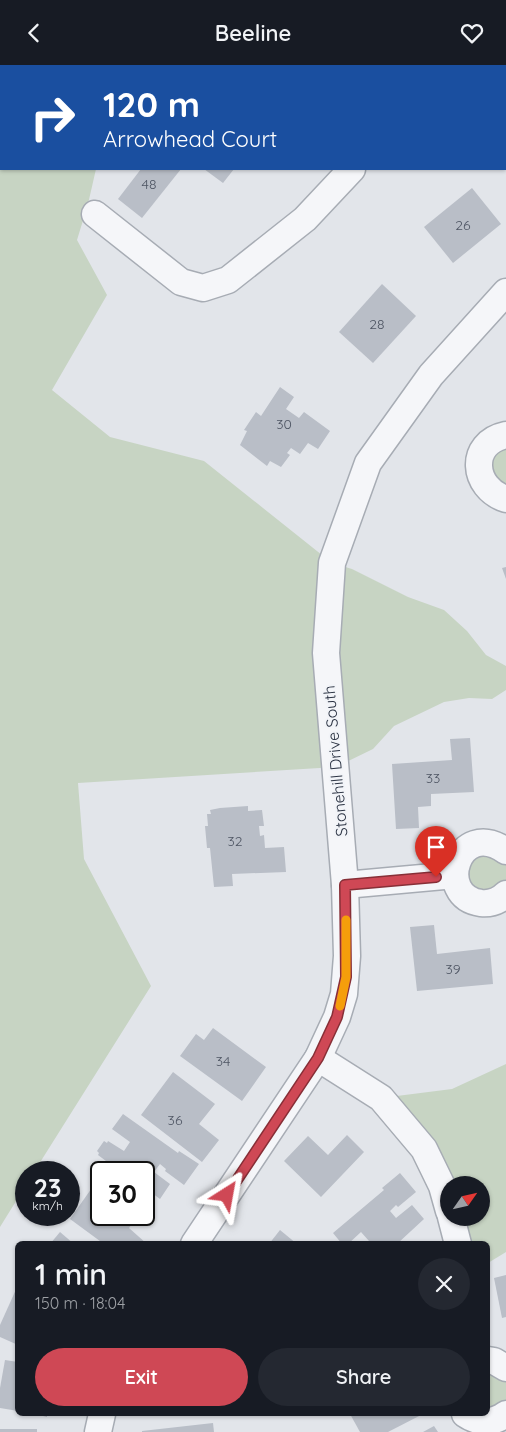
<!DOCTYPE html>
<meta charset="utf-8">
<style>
body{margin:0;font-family:Quicksand,sans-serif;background:#242831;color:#f1f3f6;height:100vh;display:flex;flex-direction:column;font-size:19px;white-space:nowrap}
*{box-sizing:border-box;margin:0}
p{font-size:16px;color:#9ea1a6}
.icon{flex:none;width:28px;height:28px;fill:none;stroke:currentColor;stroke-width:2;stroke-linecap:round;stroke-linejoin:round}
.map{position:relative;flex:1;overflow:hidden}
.side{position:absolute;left:15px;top:1176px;width:475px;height:175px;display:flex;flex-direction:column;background:#171b24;border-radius:8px;box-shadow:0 1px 4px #0004}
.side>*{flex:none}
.banner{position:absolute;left:0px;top:0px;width:506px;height:105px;box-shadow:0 1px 4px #0004;background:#1a4fa0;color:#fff;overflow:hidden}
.needle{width:32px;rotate:56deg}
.controls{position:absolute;left:440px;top:1111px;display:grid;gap:10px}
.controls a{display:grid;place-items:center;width:50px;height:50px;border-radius:50%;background:#171b24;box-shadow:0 1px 4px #0004;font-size:25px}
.speed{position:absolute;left:15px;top:1096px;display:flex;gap:10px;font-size:25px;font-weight:700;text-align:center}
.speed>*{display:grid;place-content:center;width:65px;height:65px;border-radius:50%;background:#171b24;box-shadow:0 1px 4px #0004;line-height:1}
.speed small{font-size:12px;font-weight:400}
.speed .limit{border:2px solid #111;border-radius:8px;background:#fff;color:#111}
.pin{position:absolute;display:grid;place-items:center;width:42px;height:42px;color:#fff;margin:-51px -21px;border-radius:50% 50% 50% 0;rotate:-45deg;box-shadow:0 0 5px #0007}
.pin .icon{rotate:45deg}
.me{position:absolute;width:55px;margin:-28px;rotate:34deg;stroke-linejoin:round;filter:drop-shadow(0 0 4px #0008)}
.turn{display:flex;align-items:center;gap:18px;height:105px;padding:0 20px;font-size:22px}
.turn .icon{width:65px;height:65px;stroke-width:2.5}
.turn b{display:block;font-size:35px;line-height:42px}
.round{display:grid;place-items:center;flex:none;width:52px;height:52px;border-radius:26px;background:#242831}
.headline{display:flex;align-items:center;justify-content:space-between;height:85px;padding:0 20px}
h1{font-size:30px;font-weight:600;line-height:38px}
.cta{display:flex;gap:10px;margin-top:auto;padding:10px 20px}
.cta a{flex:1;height:58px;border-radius:30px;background:#cf4855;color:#fff;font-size:20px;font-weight:600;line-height:58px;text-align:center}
.cta a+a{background:#242831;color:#f1f3f6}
header{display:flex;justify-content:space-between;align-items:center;height:65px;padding:0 20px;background:#171b24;font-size:22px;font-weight:600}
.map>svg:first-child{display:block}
.green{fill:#c7d4c3}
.building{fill:#b9bec7}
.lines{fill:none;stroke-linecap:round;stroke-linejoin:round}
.minor-casing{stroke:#a7acb4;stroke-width:29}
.minor{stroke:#f5f6f9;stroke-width:26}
.route-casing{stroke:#872f37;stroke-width:12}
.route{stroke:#cf4855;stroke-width:9}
.slow{stroke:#f59e0b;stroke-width:9}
.labels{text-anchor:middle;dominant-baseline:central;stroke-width:4;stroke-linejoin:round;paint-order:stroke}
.number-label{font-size:14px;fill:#4e5563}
.street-label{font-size:16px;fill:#2a3242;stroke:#f2f4f8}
</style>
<header><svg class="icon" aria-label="back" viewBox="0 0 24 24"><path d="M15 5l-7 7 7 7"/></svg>Beeline<svg class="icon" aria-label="heart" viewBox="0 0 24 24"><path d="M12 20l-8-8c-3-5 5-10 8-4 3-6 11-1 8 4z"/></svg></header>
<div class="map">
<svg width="506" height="1367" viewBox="0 0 506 1367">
<rect width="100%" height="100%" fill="#e2e5ea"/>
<g class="green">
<polygon points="0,0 65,1 1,1 1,104 96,104 88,139 77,175 107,230 52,325 110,372 204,396 332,498 352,504 408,532 444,545 467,566 486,590 506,601 506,625 492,634 469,633 444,637 394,661 373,684 336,702 78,718 84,794 151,921 34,1107 26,1108 26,1120 0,1162"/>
<polygon points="506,370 506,434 479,393"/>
<polygon points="506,786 506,829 487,838 455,800 460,790"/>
<polygon points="506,999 506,1187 488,1198 488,1179 458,1179 451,1153 481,1152 481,1120 449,1120 381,1033 452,1024"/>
<polygon points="488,1295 506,1303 506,1349 488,1349"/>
</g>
<g class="building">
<polygon points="141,104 181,104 142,153 118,134"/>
<polygon points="204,104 234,104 223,118"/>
<polygon points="472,123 501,159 453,198 424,162"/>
<polygon points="382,219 416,251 373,298 339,267"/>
<polygon points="280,322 294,332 286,344 299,353 304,347 330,366 318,384 308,378 300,389 291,383 287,388 290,390 281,402 270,396 267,401 240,380 247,366 244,365 256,347 261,351"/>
<polygon points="506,502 506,514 502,503"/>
<polygon points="470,673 474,727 431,729 431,741 418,742 419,763 396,764 392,699 452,695 450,674"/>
<polygon points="248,741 248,746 262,745 264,761 259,761 260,771 264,770 265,783 284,782 286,807 232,809 233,821 214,822 210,783 207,783 205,761 208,761 207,749 211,749 210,745 220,743"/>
<polygon points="434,860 437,889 490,883 493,919 417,926 410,862"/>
<polygon points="213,963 266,1002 242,1036 180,991 196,969 204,975"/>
<polygon points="173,1007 215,1039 199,1059 219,1075 202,1097 141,1050"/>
<polygon points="123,1049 178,1088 179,1086 199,1099 184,1120 165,1106 166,1104 160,1099 154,1107 170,1119 160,1134 144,1122 144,1108 122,1108 98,1090 99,1088 97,1086 104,1076 107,1078 108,1076 124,1086 130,1077 112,1064"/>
<polygon points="347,1070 364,1087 321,1132 284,1096 308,1071 328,1090"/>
<polygon points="400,1108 416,1127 398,1142 396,1140 390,1146 396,1153 412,1140 424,1154 398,1178 366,1179 369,1176 361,1167 348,1179 342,1179 333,1168 384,1125 382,1123"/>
<polygon points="101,1110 101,1150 138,1150 129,1163 147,1179 104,1179 70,1154"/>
<polygon points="280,1165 297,1179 269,1179"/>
<polygon points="60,1167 74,1179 50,1179"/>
<polygon points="506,1210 506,1252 502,1253 494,1213"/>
<polygon points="18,1220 18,1280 0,1272 0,1260"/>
<polygon points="5,1295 18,1297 18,1346 0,1343 0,1323"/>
<polygon points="35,1349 47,1349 47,1352"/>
<polygon points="350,1349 423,1349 388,1367 360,1367"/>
<polygon points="213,1358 214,1367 142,1367 142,1366"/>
<polygon points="434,1361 438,1367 423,1367"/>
<rect x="0" y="1364" width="37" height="3"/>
</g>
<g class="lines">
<g class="minor-casing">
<g id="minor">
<polyline points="438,1 439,0"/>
<polyline points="95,149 181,217 203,223 228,215 305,154 352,104"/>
<path d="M 506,370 C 468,378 472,423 506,434"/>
<path d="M 506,786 C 457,752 434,832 481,838 C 491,839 499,836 506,829"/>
<polyline points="345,820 455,810"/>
<polyline points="318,993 381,1033 424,1084 442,1121 449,1146"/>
<polyline points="451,1152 458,1179"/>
<polyline points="194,1179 318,993 337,952 344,929 347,891 345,820 326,588 332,498 368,398 431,310 506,227"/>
<polyline points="488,1295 494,1296 506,1303"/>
<path d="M 465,1349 C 478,1358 493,1359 506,1349"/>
<polyline points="98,1367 102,1349"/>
</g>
</g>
<use href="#minor" class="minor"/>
</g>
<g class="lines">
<g class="route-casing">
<polyline id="route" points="227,1130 318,993 337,952 346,912 345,820 436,812"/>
</g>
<use href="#route" class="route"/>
<polyline class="slow" points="340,941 346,912 346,855"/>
</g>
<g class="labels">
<g class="number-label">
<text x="149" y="119">48</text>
<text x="463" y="160">26</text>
<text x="377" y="259">28</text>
<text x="284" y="359">30</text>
<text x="433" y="713">33</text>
<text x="235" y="776">32</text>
<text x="453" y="904">39</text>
<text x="223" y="996">34</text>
<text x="175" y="1055">36</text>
</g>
<g class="street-label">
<text transform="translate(335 696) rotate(-95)">Stonehill Drive South</text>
</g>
</g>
</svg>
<div class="controls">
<a><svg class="needle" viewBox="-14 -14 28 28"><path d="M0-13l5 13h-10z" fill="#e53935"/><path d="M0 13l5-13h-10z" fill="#9ea1a6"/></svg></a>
</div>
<div class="speed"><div>23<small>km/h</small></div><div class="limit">30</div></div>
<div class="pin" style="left:436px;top:812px;background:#d93025"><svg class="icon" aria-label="arrive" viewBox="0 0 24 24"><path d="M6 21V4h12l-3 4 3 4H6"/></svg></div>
<svg class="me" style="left:227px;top:1130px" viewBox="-20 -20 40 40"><path d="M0-17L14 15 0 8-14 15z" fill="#cf4855" stroke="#fff" stroke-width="4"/></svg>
<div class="banner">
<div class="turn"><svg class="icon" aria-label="right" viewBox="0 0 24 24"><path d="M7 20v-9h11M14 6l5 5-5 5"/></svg><div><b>120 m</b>Arrowhead Court</div></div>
</div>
<section class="side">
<div class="headline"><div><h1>1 min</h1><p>150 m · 18:04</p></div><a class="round"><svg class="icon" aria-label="close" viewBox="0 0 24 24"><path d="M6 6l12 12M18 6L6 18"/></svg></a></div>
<div class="cta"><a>Exit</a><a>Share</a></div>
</section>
</div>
